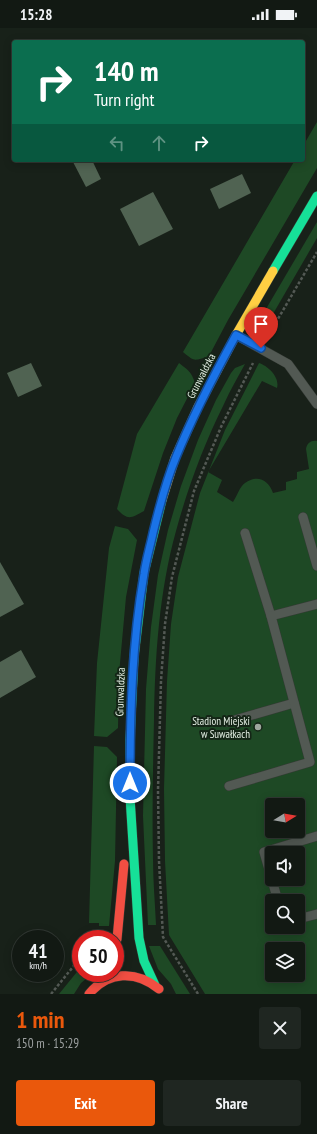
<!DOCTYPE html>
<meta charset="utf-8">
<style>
body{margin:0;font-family:"PT Sans Narrow",sans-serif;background:#1f2621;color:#f1f3f6;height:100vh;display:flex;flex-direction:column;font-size:15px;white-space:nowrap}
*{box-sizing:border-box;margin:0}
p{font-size:13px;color:#9ca0a0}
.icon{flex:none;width:22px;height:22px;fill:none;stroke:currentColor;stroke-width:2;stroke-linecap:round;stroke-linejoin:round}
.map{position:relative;height:966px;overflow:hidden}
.panel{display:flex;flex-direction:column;background:#121913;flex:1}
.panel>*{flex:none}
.banner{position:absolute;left:12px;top:12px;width:293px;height:122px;border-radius:4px;box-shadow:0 2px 10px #0003,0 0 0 1px #313833;background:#0b6e4f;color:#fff;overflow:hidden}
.needle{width:26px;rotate:79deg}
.buttons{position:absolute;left:265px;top:770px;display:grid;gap:8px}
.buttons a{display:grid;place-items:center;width:40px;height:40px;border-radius:4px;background:#121913;box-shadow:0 2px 10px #0003,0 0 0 1px #313833;font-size:20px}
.speed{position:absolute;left:12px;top:902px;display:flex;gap:8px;font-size:20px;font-weight:700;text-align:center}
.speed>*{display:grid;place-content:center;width:52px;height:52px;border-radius:50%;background:#121913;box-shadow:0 2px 10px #0003,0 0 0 1px #313833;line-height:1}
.speed small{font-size:10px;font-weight:400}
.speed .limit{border:6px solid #d22;background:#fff;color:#111}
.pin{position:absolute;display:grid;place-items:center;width:34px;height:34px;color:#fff;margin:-41px -17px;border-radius:50% 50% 50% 0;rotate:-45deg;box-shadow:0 0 4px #0007}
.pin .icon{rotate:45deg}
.me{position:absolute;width:44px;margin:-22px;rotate:0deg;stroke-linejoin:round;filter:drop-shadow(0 0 3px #0008)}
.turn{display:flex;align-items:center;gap:14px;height:84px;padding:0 16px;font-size:18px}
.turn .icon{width:52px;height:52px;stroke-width:2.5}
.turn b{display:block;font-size:28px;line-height:34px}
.lanes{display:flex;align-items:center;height:38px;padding:0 16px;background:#0003;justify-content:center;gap:20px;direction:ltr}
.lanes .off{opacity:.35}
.round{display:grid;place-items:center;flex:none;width:42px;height:42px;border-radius:4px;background:#1f2621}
.headline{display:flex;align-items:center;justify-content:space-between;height:68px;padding:0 16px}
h1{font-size:24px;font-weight:700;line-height:30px;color:#ea580c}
.action{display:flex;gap:8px;margin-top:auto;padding:8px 16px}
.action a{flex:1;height:46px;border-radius:4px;background:#ea580c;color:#fff;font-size:16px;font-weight:700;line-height:46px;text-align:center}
.action a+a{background:#1f2621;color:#f1f3f6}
.status{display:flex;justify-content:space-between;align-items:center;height:28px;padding:0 20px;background:#121913;direction:ltr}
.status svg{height:11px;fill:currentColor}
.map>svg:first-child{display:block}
.green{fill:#1e4925;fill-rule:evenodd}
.building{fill:#506352}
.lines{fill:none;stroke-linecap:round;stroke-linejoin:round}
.lane-casing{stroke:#353b35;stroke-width:10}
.fast-casing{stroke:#353b35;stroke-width:10}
.slow-casing{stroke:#353b35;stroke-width:10}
.jam-casing{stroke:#353b35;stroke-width:10}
.path{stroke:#535954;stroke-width:2.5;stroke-dasharray:3 2;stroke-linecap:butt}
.lane{stroke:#525953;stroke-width:9}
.fast{stroke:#16e098;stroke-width:9}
.slow{stroke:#ffcf43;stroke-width:9}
.jam{stroke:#f24e42;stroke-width:9}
.route-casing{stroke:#114b97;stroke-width:10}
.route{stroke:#1a73e8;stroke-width:7}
.poi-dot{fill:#9da79d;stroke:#142516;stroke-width:1.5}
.labels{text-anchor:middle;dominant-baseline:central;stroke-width:4;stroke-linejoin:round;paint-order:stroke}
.street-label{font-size:11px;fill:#e4efe4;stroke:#142516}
.poi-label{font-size:11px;fill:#e4efe4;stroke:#142516;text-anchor:end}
</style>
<div class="status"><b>15:28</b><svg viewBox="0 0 49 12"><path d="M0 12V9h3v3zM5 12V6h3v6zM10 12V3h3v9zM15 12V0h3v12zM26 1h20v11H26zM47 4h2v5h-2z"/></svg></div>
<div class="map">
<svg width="317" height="966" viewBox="0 0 317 966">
<rect width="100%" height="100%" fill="#182119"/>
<g class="green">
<path d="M 317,94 L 317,140 L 228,292 L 209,328 C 194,333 195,334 183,324 L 295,132 L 303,132 L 303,118 Z"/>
<polygon points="317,194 317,210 266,298 265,290 266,281"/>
<path d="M 179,335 C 188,342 191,343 195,355 L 177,390 L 163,425 L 144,483 C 131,490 128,493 117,481 L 137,406 Z"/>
<path d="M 259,335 C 268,338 280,349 277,360 L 262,353 L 208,444 L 222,452 L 217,464 L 233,474 C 237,468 240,458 245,455 C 257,446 269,452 273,465 L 286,462 L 286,454 L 297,451 L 297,444 L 309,441 L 306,421 C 307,415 311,412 317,413 L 317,966 L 205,966 L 169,907 L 165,833 L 164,761 L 167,653 L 171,596 L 178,549 L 200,465 L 225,402 ZM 272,777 L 298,777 L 298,803 L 272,803 ZM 272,825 L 298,825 L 298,851 L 272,851 ZM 272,873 L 298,873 L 298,899 L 272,899 ZM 272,921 L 298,921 L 298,947 L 272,947 Z"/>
<path d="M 245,336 C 238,349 230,362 224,376 C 204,416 188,459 176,503 C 159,564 155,629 154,692 C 153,738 152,784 153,831 C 153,853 155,875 156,897 L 148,897 L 143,788 L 146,661 L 151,599 L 158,547 L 168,502 L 181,458 L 198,412 L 216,372 L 231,345 L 235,340 Z"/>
<polygon points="115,498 128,501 137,512 126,569 119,646 118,700 107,709 94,708 97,635 109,520"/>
<polygon points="94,718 107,719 117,729 115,833 109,898 99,898 99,895 89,895"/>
<polygon points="149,918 160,918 190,966 176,966 171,956 158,941"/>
<polygon points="81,939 81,945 93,945 81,955 74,966 59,966"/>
</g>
<g class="building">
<polygon points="72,132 92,132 101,151 86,159"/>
<polygon points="242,146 251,165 219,181 210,161"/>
<polygon points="153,164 173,201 139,218 120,181"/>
<polygon points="31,335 42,358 18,369 7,345"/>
<polygon points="0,534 24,576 0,589"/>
<polygon points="21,622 36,649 0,670 0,634"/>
</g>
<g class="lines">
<g class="lane-casing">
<g id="lane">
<polyline points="236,307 288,336 317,376"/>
<polyline points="303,489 317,538"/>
<polyline points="245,505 271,588"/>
<polyline points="228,694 294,675"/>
<polyline points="229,758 310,734 271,588 317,576"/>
<polyline points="278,873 264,824 317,808"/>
<polyline points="298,891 317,886"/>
</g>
</g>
<g class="fast-casing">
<g id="fast">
<polyline points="273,243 317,168"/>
<polyline points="155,957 144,933 139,910 130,769 130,712 134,629 144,545 162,472"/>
</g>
</g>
<g class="slow-casing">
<polyline id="slow" points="162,472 175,430 198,379 236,307 273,243"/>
</g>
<g class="jam-casing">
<g id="jam">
<polyline points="115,918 117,911 124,836"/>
<path d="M 89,966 C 108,943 136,942 159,961"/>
</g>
</g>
<g class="path">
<polyline points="268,308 317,224"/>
<polyline points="51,966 81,929"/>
<polyline points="198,966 163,909 159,833 158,762 161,653 165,596 172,549 194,463 221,399 253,335"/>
</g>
<use href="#lane" class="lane"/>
<use href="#fast" class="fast"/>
<use href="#slow" class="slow"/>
<use href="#jam" class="jam"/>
</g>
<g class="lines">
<g class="route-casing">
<path id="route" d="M 130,755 C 130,685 132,615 144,546 C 146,532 150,519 153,505 C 159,480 166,453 176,429 C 193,387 214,347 236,307 L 261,320"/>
</g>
<use href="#route" class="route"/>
</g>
<circle class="poi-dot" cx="258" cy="699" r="4"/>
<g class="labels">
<g class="street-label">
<text transform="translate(201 348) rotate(-63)">Grunwaldzka</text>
<text transform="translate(120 664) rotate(-88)">Grunwaldzka</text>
</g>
<g class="poi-label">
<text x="250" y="693">Stadion Miejski<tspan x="250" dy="13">w Suwałkach</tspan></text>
</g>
</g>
</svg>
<div class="buttons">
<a><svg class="needle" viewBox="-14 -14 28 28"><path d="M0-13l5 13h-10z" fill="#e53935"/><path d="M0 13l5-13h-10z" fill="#9ca0a0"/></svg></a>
<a><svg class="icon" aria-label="sound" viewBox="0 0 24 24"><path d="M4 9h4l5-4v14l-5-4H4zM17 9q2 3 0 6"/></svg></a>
<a><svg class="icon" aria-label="search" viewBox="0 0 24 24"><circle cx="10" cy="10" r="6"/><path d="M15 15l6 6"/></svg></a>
<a><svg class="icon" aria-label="layers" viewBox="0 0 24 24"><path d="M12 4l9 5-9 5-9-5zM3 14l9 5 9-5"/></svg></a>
</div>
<div class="speed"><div>41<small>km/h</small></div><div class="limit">50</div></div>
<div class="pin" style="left:261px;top:320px;background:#d93025"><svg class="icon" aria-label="arrive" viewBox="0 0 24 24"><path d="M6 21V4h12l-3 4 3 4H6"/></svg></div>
<svg class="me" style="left:130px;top:755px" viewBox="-20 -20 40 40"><circle r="17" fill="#1a73e8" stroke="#fff" stroke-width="3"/><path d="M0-11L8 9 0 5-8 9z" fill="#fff"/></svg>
<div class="banner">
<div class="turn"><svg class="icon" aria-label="right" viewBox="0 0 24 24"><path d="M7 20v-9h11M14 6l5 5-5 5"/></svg><div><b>140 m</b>Turn right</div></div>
<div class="lanes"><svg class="icon off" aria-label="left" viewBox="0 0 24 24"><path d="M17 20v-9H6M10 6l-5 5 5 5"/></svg><svg class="icon off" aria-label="ahead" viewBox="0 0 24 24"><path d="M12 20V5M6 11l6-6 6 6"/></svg><svg class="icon" aria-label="right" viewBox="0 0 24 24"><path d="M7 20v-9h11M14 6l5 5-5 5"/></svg></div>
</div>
</div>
<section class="panel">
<div class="headline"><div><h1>1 min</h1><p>150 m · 15:29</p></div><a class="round"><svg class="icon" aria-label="close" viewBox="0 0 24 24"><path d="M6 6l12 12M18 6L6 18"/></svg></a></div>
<div class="action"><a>Exit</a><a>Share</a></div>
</section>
